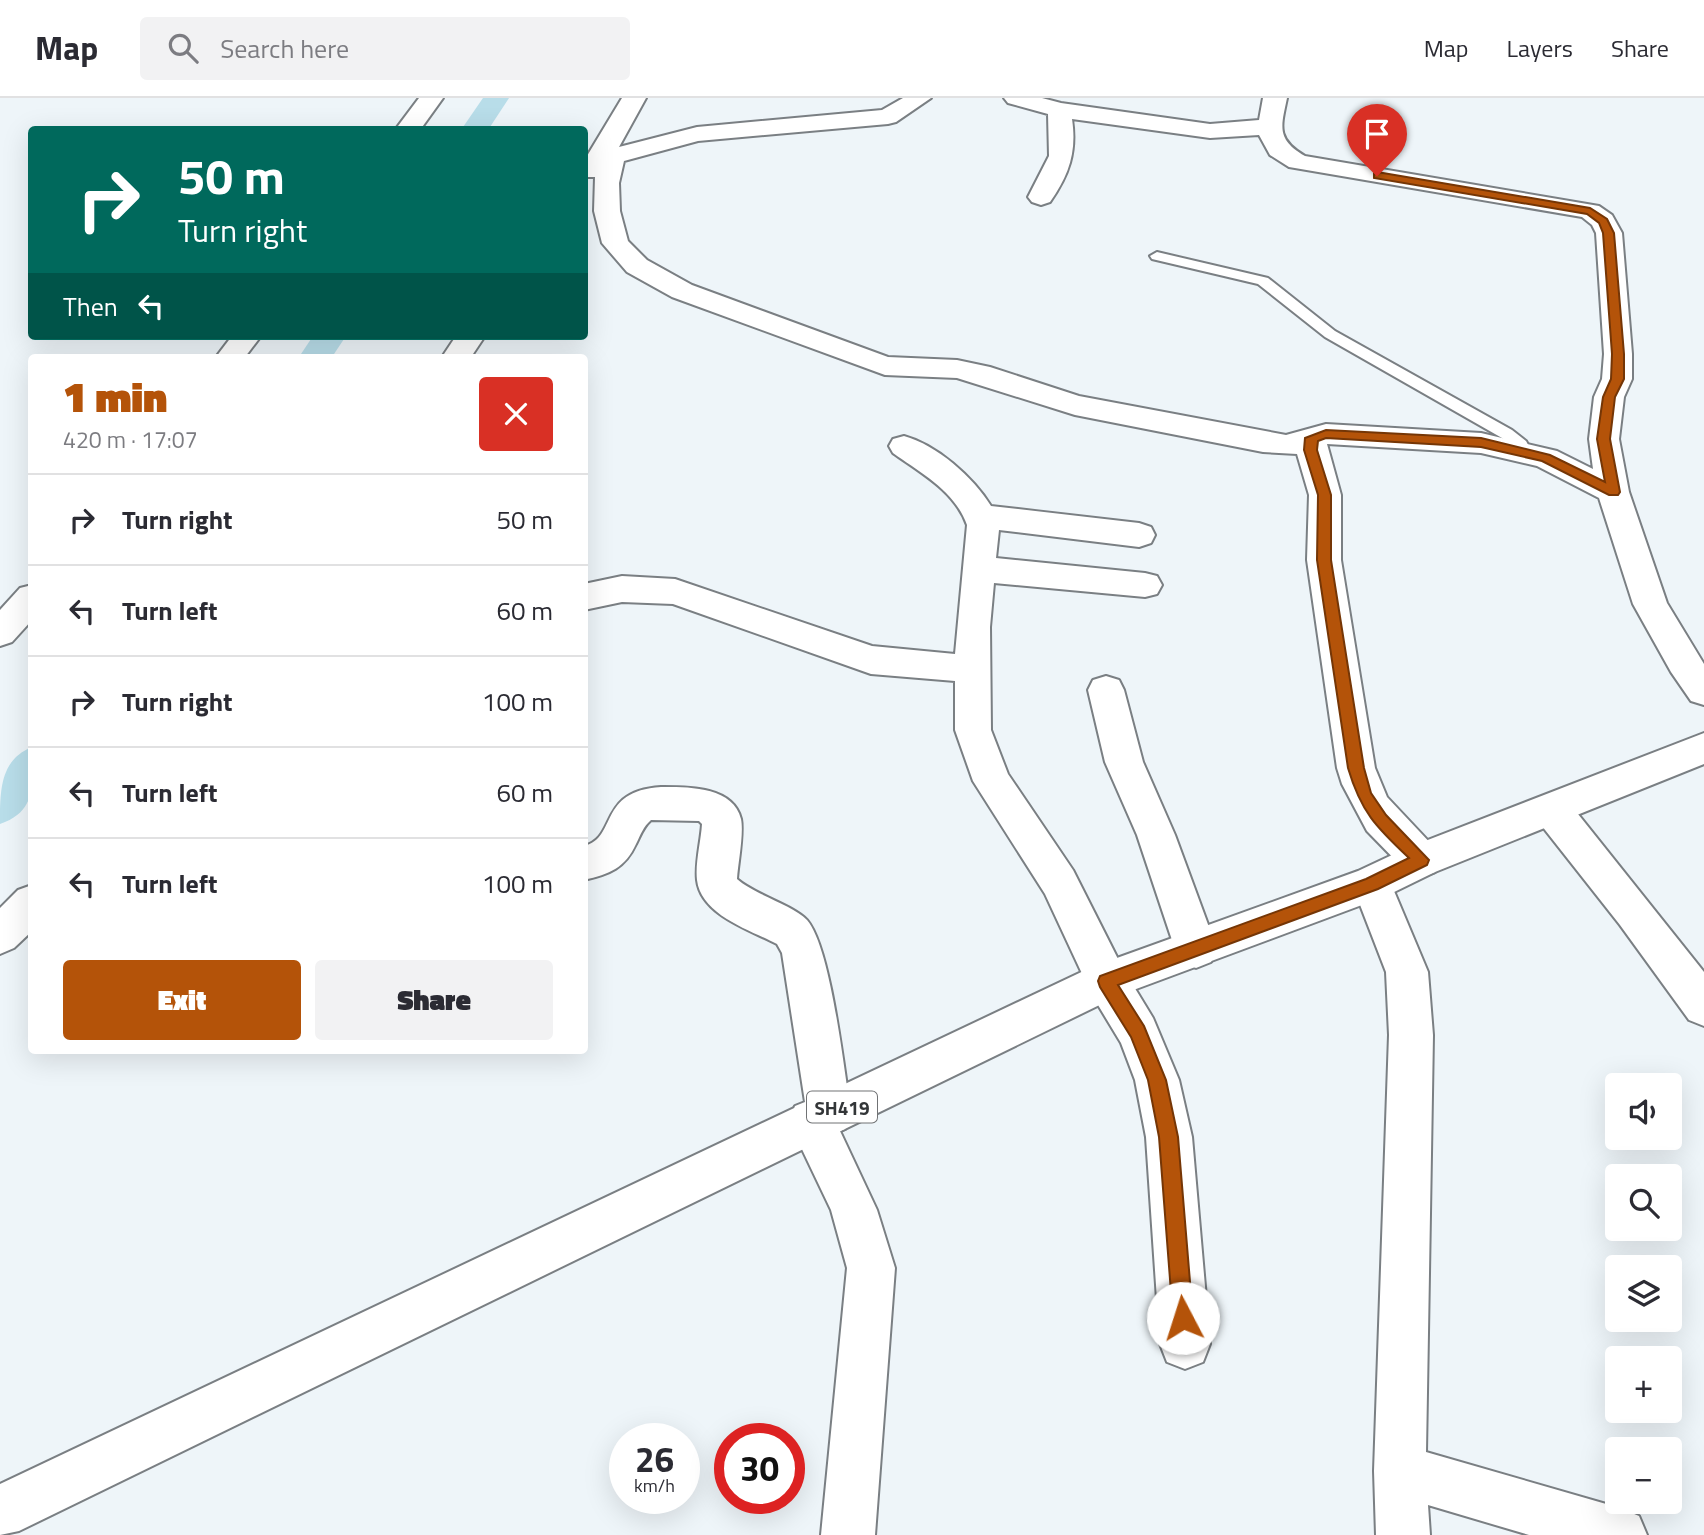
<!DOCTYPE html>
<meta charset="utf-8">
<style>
body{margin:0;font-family:"Titillium Web",sans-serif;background:#f2f2f3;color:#2b2b33;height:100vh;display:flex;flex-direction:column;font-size:26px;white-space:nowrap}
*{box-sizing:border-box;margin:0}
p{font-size:23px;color:#7c7c81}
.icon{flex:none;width:38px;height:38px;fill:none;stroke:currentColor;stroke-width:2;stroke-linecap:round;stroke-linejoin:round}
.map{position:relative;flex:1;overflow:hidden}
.panel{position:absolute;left:28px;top:256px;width:560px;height:700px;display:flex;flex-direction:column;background:#fff;border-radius:7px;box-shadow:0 7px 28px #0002}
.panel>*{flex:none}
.guide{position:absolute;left:28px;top:28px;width:560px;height:214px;border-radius:7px;box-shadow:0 7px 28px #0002;background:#00695c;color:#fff;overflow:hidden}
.buttons{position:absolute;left:1605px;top:975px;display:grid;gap:14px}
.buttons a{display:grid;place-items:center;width:77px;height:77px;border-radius:7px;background:#fff;box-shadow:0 7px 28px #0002;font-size:35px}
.speed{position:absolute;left:609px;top:1325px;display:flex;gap:14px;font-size:35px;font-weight:700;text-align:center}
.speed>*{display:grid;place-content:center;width:91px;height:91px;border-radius:50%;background:#fff;box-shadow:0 7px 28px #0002;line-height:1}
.speed small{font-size:18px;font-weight:400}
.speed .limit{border:10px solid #d22;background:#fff;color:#111}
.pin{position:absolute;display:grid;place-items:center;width:60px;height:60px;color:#fff;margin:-72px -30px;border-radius:50% 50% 50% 0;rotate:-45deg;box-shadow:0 0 7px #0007}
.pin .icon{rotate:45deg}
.me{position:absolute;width:77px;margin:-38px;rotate:355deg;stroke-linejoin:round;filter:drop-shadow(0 0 5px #0008)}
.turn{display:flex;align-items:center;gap:24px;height:147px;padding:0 35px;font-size:32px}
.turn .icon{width:91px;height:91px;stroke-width:2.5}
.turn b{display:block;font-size:49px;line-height:60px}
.then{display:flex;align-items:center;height:66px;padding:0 35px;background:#0003;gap:14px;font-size:26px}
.round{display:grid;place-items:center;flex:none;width:74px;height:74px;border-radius:7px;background:#f2f2f3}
.head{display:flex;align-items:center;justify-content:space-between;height:119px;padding:0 35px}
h1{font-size:42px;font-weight:800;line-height:52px;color:#b45309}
.button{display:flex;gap:14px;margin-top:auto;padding:14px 35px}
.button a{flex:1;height:80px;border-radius:7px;background:#b45309;color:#fff;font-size:28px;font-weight:800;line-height:80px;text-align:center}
.button a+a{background:#f2f2f3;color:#2b2b33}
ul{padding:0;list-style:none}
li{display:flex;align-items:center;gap:21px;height:91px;padding:0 35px;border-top:2px solid #e1e1e2}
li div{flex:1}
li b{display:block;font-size:26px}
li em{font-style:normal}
header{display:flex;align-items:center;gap:42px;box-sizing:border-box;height:98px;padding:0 35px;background:#fff;border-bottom:2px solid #e1e1e2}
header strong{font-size:33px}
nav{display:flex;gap:38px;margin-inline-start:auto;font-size:24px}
.search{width:490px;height:63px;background:#f2f2f3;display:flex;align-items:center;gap:18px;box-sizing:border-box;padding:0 24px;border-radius:7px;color:#7c7c81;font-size:26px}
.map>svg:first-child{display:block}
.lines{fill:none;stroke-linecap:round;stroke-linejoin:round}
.canal{fill:#b8dde9;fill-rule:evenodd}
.lane-casing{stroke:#7a7f83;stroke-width:4}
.street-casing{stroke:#7a7f83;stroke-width:4}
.primary-casing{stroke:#7a7f83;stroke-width:4}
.lane{fill:#fff;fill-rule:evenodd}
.street{fill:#fff;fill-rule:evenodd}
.primary{fill:#fff;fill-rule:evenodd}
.route{fill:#b45309;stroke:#753606;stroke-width:2}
.labels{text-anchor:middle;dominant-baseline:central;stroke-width:5;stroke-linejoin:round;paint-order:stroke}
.shield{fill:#fff;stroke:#707274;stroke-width:2}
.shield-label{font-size:19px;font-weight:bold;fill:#333638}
</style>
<header>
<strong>Map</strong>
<div class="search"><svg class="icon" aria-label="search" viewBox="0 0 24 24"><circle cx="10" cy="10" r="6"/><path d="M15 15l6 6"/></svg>Search here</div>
<nav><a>Map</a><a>Layers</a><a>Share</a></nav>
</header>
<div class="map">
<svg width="1704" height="1437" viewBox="0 0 1704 1437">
<rect width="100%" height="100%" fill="#eef5f9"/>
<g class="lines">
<g class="canal">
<polygon points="483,0 509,0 488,32 461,32"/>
<polygon points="313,238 346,238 332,259 299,259"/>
<path d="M 32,649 C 32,683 39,713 0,726 C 0,692 0,662 32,649 Z"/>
</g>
<g class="lane-casing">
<polygon id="lane" points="1157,154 1268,180 1335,233 1512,332 1526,343 1532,354 1529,358 1519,358 1515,350 1502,340 1325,239 1258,186 1152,161 1150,158"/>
</g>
<g class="street-casing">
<g id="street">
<polygon points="419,0 443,0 420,32 395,32"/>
<path d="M 622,0 L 646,0 L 619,49 L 697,29 L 882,12 L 903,0 L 931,0 L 896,24 L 888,26 L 698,43 L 624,63 L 619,85 L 620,113 L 628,143 L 647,162 L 692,187 L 888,259 L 957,262 L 990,269 L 1079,298 L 1286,337 L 1326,326 L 1481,335 L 1557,353 L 1593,371 L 1589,341 L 1594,299 L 1602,281 L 1604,256 L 1596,135 L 1592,127 L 1582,119 L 1289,69 L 1270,57 L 1259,37 L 1210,40 L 1072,21 C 1077,54 1069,77 1050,104 L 1041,107 L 1032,104 L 1028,99 L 1049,58 L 1048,16 L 1008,5 L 1004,0 L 1042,0 L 1061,5 L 1210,26 L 1259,22 L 1263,0 L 1287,0 C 1281,29 1276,41 1305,58 L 1599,108 L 1612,117 L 1622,135 L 1632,256 L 1632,281 L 1624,299 L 1619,341 L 1629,394 L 1667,505 L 1704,566 L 1704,607 L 1691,603 L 1671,574 L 1633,506 L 1599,400 L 1537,368 L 1481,355 L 1327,346 L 1341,397 L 1341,462 L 1375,670 L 1387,699 L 1435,750 L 1441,762 L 1435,774 L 1421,779 L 1407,774 L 1367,733 L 1342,686 L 1337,670 L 1307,462 L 1309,397 L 1297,356 L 1263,354 L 1075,317 L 957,280 L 885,277 L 672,199 L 627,174 L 602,145 L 594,113 L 595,79 L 584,79 L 584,63 Z"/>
<polygon points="232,238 261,238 245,259 216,259"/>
<polygon points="456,238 485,238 471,259 442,259"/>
<path d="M 904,338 C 937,347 973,379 991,408 L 1139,425 L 1151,429 L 1155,437 L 1151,445 L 1139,449 L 999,432 L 996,460 L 1145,475 L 1157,478 L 1162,487 L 1157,496 L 1145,499 L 994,485 L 990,529 L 991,632 L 1008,676 L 1073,772 L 1122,869 L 1153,920 L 1179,982 L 1192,1039 L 1210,1246 L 1203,1264 L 1185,1271 L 1167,1264 L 1160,1246 L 1146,1039 L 1135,982 L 1121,945 L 1092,897 L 1045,796 L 973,683 L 955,632 L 955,583 L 871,576 L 673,506 L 622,504 L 584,512 L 584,486 L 622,478 L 675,481 L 872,548 L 955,556 L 967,427 C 955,393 921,375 893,355 L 889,348 L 893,341 Z"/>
<polygon points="32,487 32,522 12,544 0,548 0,512 20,490"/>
<polygon points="1106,578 1119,582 1124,592 1143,664 1175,737 1217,851 1211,864 1196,870 1181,864 1175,851 1137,737 1105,664 1088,592 1093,582"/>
<path d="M 661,689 C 687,689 733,688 741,721 C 744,736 738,765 737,781 C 755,797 793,807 807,822 C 831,850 844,973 851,1015 L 845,1031 L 840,1033 L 877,1112 L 895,1170 L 875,1437 L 821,1437 L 847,1170 L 831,1112 L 789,1024 L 795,1008 L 805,1004 L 782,855 L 777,846 C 750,832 701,817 697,782 C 695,765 701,743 702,726 L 699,723 L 651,722 C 643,729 641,736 636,746 C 625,770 610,776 584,782 L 584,748 C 618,740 597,693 661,689 Z"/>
<polygon points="1552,696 1566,701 1704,874 1704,928 1689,922 1620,827 1538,723 1533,712 1538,701"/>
<polygon points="1372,768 1386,774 1428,874 1433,937 1426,1354 1620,1410 1639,1418 1647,1437 1529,1437 1428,1407 1430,1437 1376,1437 1374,1373 1389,937 1386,874 1352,786 1358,774"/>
<polygon points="32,787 32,833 14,850 0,856 0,810 18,792"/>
</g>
</g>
<g class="primary-casing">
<polygon id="primary" points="1704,635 1704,666 1435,774 1386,798 1120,897 19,1433 0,1437 0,1386 1092,869 1358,773 1407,750"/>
</g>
<use href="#lane" class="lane"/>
<use href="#street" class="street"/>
<use href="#primary" class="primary"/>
</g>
<path class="route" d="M 1377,74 L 1590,110 L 1607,121 L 1614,135 L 1624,256 L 1624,281 L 1615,299 L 1610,341 L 1620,394 L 1618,397 L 1609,397 L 1542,363 L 1481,349 L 1326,340 L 1318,343 L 1317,352 L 1331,397 L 1331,462 L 1364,670 L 1371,695 L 1386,717 L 1429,762 L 1427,767 L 1378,791 L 1118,887 L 1144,928 L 1166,982 L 1178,1039 L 1193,1220 L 1190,1227 L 1183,1230 L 1176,1227 L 1173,1220 L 1159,1039 L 1148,982 L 1131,939 L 1100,889 L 1098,883 L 1100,878 L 1366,781 L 1409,760 C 1376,729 1361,714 1348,670 L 1317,462 L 1318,397 L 1304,352 L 1305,340 L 1326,332 L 1481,340 L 1550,357 L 1605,384 L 1597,341 L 1603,299 L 1611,281 L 1612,256 L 1603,135 L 1599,125 L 1587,116 L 1374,80 L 1374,75 Z"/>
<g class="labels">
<rect class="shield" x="807" y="993.5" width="70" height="31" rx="5"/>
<g class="shield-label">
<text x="842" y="1009">SH419</text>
</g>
</g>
</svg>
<div class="buttons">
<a><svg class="icon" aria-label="sound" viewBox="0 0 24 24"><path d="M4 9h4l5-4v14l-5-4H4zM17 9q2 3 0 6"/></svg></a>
<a><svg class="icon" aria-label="search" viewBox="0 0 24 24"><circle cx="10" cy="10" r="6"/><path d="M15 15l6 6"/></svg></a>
<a><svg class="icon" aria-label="layers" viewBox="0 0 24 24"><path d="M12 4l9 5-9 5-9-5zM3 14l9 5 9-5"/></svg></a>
<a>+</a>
<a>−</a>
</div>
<div class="speed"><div>26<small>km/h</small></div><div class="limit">30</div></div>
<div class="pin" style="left:1377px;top:78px;background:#d93025"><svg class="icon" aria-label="arrive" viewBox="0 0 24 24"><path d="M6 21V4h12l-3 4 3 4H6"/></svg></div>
<svg class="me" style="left:1183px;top:1220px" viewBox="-20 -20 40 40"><circle r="19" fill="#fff"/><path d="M0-13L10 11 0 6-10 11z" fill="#b45309"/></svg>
<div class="guide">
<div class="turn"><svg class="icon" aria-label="right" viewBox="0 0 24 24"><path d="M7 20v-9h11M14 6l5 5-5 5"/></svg><div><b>50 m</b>Turn right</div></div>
<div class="then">Then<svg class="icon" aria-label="left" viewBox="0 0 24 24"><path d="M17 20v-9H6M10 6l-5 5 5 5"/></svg></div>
</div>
<section class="panel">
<div class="head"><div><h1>1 min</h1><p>420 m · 17:07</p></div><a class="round" style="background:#d93025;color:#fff"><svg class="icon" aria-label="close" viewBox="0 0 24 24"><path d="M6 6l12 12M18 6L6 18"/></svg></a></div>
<ul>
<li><svg class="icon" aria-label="right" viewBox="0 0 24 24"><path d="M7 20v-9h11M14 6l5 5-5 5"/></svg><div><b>Turn right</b></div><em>50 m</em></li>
<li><svg class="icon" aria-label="left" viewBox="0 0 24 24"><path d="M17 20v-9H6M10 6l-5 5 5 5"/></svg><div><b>Turn left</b></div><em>60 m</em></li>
<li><svg class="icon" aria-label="right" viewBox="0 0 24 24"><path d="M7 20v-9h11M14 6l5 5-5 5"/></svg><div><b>Turn right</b></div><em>100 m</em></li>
<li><svg class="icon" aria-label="left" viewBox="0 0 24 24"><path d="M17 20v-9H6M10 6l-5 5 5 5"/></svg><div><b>Turn left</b></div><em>60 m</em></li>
<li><svg class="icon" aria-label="left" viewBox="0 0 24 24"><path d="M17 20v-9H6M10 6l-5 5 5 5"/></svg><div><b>Turn left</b></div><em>100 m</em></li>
</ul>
<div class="button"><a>Exit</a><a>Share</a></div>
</section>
</div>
